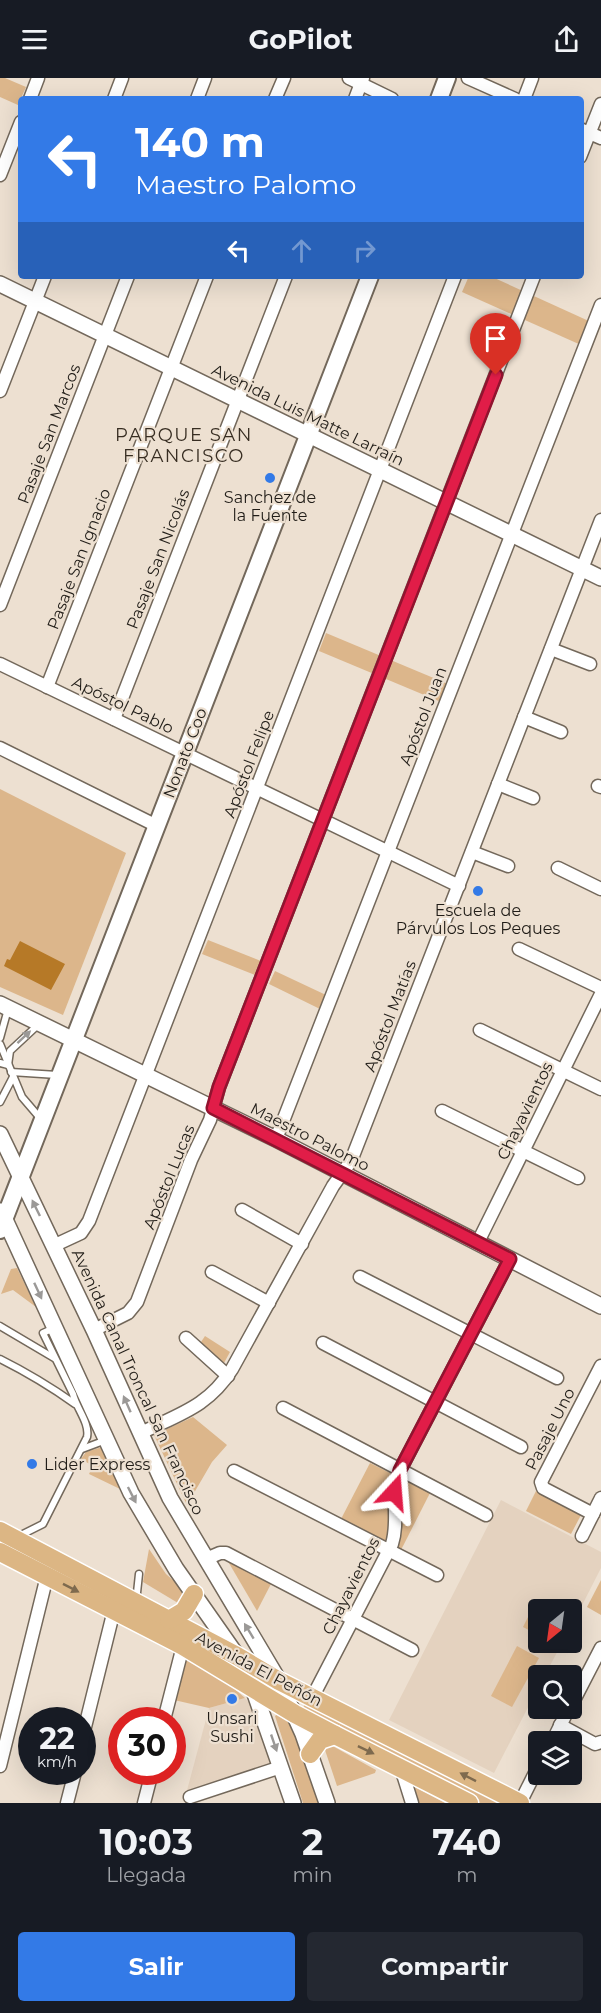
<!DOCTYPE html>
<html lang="es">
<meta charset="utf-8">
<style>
body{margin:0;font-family:Montserrat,sans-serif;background:#242831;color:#f1f3f6;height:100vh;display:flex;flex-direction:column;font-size:22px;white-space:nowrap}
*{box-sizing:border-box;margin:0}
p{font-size:20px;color:#9ea1a6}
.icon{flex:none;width:33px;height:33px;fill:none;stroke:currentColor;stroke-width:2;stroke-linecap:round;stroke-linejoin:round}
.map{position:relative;height:1725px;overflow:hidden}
.details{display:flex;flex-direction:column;background:#171b24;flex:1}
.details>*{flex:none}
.hud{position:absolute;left:18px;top:18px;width:566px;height:183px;border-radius:6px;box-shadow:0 6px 24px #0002;background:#337ae7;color:#fff;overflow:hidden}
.needle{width:39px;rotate:209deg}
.tools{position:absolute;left:528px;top:1521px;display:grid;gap:12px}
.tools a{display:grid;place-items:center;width:54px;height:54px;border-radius:6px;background:#171b24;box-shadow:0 6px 24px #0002;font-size:30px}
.speed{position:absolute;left:18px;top:1629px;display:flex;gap:12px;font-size:30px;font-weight:700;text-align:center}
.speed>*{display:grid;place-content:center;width:78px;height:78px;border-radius:50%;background:#171b24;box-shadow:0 6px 24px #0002;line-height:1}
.speed small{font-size:15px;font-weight:400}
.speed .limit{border:9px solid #d22;background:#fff;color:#111}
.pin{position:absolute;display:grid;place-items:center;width:51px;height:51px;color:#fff;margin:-62px -26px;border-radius:50% 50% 50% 0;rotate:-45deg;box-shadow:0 0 6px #0007}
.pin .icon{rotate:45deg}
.me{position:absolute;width:66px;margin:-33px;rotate:19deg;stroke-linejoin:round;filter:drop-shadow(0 0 4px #0008)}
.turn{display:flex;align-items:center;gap:21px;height:126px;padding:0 18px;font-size:27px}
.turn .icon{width:78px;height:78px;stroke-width:2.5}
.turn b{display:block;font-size:42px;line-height:51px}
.lanes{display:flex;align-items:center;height:57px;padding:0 18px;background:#0003;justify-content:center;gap:30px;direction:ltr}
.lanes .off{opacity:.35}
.eta{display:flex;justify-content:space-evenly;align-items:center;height:102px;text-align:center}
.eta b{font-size:36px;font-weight:700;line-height:42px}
.primary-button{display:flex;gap:12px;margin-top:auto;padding:12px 18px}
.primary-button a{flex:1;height:69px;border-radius:6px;background:#337ae7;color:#fff;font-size:24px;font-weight:700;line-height:69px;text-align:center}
.primary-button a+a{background:#242831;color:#f1f3f6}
header{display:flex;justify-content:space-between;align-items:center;height:78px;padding:0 18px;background:#171b24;font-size:27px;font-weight:700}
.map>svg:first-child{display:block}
.built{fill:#e4d2bf}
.green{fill:#dcb68b}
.water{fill:#b67927}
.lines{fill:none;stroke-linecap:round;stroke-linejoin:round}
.service-casing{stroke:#73685b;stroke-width:9}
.minor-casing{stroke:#73685b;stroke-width:15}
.tertiary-casing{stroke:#73685b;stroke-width:18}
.secondary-casing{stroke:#73685b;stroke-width:20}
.primary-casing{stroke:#fff;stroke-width:21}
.service{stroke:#fff;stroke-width:6}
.minor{stroke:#fff;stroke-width:12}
.tertiary{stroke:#fff;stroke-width:15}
.secondary{stroke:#fff;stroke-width:16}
.primary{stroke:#dcb684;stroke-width:18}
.oneway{fill:#9b9997}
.oneway2{fill:#7e6a4e}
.route-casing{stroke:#92132f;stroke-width:15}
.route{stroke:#e11d48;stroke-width:10}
.poi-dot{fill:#337ae7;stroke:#ede0d1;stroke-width:2}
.labels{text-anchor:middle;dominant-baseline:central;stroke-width:4.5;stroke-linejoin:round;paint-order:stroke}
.street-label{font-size:16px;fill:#211d18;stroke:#ede0d1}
.poi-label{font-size:16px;fill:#211d18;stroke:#ede0d1}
.neighbourhood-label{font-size:18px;letter-spacing:1.5px;fill:#372d22;stroke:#ede0d1}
</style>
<header><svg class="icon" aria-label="menu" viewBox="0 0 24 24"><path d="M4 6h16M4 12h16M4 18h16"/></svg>GoPilot<svg class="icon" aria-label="share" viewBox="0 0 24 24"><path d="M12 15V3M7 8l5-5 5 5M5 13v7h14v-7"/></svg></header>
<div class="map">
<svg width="601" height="1725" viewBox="0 0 601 1725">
<rect width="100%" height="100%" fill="#ede0d1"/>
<g class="built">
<polygon points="501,1422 601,1474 601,1490 572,1547 572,1532 538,1532 538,1564 562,1565 545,1597 538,1598 538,1610 494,1695 389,1642"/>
<polygon points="245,1620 250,1626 274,1686 186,1716 209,1630"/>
</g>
<g class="green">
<polygon points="0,0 5,0 26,9 18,27 0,19"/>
<polygon points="469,198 490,198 591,244 581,267 462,214"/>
<polygon points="326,555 448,606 441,624 319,573"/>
<polygon points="0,711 126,775 63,937 0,909"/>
<polygon points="208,862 261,883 255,897 202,876"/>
<polygon points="275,893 326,917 320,931 269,906"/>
<polygon points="17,1190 36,1229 13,1212 1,1216 11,1191"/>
<polygon points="205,1258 230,1274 224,1285 201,1264"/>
<polygon points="193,1339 227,1367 212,1384 187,1427 154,1357"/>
<polygon points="102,1369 120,1411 89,1396 93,1388 81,1381 86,1374"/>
<polygon points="370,1385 430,1415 401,1472 341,1441"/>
<polygon points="536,1413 581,1437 571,1456 526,1433"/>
<polygon points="149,1471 166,1496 184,1512 178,1525 143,1504"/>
<polygon points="226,1480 272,1504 257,1533"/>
<polygon points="601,1502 601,1537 587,1529"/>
<polygon points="537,1521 553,1528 551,1531 538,1532 538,1557 523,1549"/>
<polygon points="517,1568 539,1580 512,1629 491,1618"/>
<polygon points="187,1582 222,1600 245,1620 209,1630 174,1622 182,1583"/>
<polygon points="307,1625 504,1725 476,1725 303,1634 304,1627"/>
<polygon points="278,1636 292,1645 320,1725 303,1725 275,1638"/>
<polygon points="329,1666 376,1692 375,1695 337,1708 324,1669"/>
<polygon points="411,1707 445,1725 417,1725"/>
</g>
<polygon class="water" points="20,863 65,886 51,912 4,888 7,881 10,882"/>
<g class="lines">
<g class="service-casing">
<g id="service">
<polyline points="0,960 8,931"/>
<polyline points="0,966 22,1019 40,1040"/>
<polyline points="0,985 8,987 10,973 39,946"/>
<polyline points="11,994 57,997"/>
<polyline points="0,1024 13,999"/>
<polyline points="0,1248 54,1280"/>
<path d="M 0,1281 C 26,1294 51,1309 75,1326"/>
<polyline points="82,1371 106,1362"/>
<path d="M 17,1459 L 43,1446 L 87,1359 C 90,1345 76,1330 73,1316 L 43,1255 L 54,1250"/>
<polyline points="136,1524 139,1496"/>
</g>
</g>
<g class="minor-casing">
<g id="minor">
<polyline points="349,0 392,21"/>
<polyline points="468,0 515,21"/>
<polyline points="30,21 38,0"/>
<polyline points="114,21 122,0"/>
<polyline points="197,21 205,0"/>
<polyline points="275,21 284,0"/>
<polyline points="355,21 363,0"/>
<polyline points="524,21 532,0"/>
<polyline points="580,51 601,60"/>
<polyline points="580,79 601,26"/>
<polyline points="0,97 21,44"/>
<polyline points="0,313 45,198"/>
<polyline points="0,527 128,198"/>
<polyline points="551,571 590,586"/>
<polyline points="0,586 459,808"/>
<polyline points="47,609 207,198"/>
<polyline points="524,639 561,654"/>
<polyline points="114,641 286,198"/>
<polyline points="0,670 157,748"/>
<polyline points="498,706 533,720"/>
<polyline points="598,708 601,709"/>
<polyline points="472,774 508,788"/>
<polyline points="558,790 601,811"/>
<polyline points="519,871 601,910"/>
<polyline points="480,952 601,1011"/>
<polyline points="442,1033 578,1100"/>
<polyline points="276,1061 601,227"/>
<polyline points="242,1132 302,1166"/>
<polyline points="478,1164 601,916"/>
<polyline points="53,1168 81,1155 89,1143 455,198"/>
<polyline points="212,1194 269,1225"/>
<polyline points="360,1199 557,1300"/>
<polyline points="94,1252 128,1235 137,1224 191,1082 210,1042 219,1009 534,198"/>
<polyline points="186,1260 228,1298"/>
<polyline points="323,1265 521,1369"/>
<polyline points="283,1330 486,1437"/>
<path d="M 141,1355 C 179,1336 208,1329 232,1291 L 333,1108 L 351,1083 L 601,442"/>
<polyline points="234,1393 437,1497"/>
<polyline points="593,1436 543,1410 541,1404 601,1288"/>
<polyline points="582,1458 601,1420"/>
<polyline points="206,1481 220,1475 226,1475 412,1572"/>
<path d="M 312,1620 L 392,1466 C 400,1441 389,1416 400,1392 L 510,1181"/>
<polyline points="572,1626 601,1570"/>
<polyline points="164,1642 183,1568"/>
<polyline points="560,1647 595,1666 601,1664"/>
<polyline points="82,1661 114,1532"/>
<polyline points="552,1664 569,1630"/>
<polyline points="0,1688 47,1498"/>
<polyline points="401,1690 412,1725"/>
<polyline points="190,1719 281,1689"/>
<polyline points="67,1725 75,1694"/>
<polyline points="144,1725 152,1694"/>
<polyline points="520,1725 538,1689"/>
</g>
</g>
<g class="tertiary-casing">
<g id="tertiary">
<polyline points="0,206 601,500"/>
<polyline points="0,926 276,1061 601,1228"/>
<polyline points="0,1056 94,1252 170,1420 279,1603 303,1656 327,1725"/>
<polyline points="1,1133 131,1415 176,1491 237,1578 253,1610 293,1725"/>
</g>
</g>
<g class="secondary-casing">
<g id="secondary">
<polyline points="439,21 447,0"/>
<polyline points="0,1152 370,198"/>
</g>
</g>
<g class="primary-casing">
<g id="primary">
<polyline points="0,1453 237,1578 279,1603 520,1725"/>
<polyline points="0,1474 183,1568 295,1636 335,1657 469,1725"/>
<polyline points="169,1542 184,1533 194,1516"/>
<polyline points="310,1676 320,1662 335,1657"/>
</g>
</g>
<use href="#service" class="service"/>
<use href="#minor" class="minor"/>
<use href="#tertiary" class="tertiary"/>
<use href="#secondary" class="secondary"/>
<use href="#primary" class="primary"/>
</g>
<defs><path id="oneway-solid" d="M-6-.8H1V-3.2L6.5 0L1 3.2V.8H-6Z" transform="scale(1.5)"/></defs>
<g class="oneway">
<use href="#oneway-solid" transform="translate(24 959) rotate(-43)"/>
<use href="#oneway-solid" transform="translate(36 1130) rotate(-116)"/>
<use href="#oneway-solid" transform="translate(38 1213) rotate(65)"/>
<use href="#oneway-solid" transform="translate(127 1326) rotate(-114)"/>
<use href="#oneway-solid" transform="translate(132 1417) rotate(63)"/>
<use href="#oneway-solid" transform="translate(249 1553) rotate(-121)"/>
<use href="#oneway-solid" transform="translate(274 1665) rotate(71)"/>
</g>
<g class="oneway2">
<use href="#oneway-solid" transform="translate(71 1510) rotate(27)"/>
<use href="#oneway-solid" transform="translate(366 1672) rotate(26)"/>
<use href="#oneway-solid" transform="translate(468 1699) rotate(-153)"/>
</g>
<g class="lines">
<g class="route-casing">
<polyline id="route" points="394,1414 400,1392 510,1181 213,1030 219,1009 496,297"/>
</g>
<use href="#route" class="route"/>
</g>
<g class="poi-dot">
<circle cx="270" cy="400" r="6"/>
<circle cx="478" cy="813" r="6"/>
<circle cx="32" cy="1386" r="6"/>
<circle cx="232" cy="1621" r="6"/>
</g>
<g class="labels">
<g class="street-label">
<text transform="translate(308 337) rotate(26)">Avenida Luis Matte Larraín</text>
<text transform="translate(49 356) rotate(-69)">Pasaje San Marcos</text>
<text transform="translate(79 481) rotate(-69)">Pasaje San Ignacio</text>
<text transform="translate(158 481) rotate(-69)">Pasaje San Nicolás</text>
<text transform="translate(123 627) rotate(26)">Apóstol Pablo</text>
<text transform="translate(423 638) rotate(-69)">Apóstol Juan</text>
<text transform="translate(185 675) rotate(-69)">Nonato Coo</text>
<text transform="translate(249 686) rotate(-69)">Apóstol Felipe</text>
<text transform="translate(390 938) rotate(-69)">Apóstol Matías</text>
<text transform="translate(525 1033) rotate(-64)">Chayavientos</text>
<text transform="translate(310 1059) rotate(27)">Maestro Palomo</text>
<text transform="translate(169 1099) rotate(-68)">Apóstol Lucas</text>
<text transform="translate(138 1304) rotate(65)">Avenida Canal Troncal San Francisco</text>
<text transform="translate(550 1351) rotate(-63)">Pasaje Uno</text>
<text transform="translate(351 1508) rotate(-63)">Chayavientos</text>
<text transform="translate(259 1591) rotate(28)">Avenida El Peñón</text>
</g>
<g class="poi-label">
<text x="270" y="419">Sanchez de<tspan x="270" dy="18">la Fuente</tspan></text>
<text x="478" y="832">Escuela de<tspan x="478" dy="18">Párvulos Los Peques</tspan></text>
<text x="44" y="1386" text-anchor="start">Lider Express</text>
<text x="232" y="1640">Unsari<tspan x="232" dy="18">Sushi</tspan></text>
</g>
<g class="neighbourhood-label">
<text x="184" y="357">PARQUE SAN<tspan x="184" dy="21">FRANCISCO</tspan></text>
</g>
</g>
</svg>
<div class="tools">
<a><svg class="needle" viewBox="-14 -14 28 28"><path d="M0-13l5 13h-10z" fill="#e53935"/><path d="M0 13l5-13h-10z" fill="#9ea1a6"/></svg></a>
<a><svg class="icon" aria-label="search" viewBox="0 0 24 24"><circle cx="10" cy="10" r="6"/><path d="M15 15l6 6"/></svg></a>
<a><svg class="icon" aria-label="layers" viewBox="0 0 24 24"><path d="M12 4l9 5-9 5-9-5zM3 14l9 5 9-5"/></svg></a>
</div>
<div class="speed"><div>22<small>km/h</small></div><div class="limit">30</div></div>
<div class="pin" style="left:496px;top:297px;background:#d93025"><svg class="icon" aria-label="arrive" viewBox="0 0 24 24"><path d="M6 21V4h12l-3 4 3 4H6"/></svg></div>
<svg class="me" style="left:394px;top:1414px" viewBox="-20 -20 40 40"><path d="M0-17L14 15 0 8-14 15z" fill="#e11d48" stroke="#fff" stroke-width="4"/></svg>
<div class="hud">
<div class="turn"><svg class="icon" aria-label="left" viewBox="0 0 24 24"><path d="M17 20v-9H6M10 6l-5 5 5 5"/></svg><div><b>140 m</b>Maestro Palomo</div></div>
<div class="lanes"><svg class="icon" aria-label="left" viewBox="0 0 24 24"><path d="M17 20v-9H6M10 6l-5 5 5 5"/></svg><svg class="icon off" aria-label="ahead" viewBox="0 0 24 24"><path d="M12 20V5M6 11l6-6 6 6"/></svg><svg class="icon off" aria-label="right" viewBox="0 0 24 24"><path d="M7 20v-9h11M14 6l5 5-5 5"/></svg></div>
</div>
</div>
<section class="details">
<div class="eta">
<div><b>10:03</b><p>Llegada</p></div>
<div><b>2</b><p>min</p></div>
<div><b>740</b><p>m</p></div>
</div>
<div class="primary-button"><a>Salir</a><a>Compartir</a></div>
</section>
